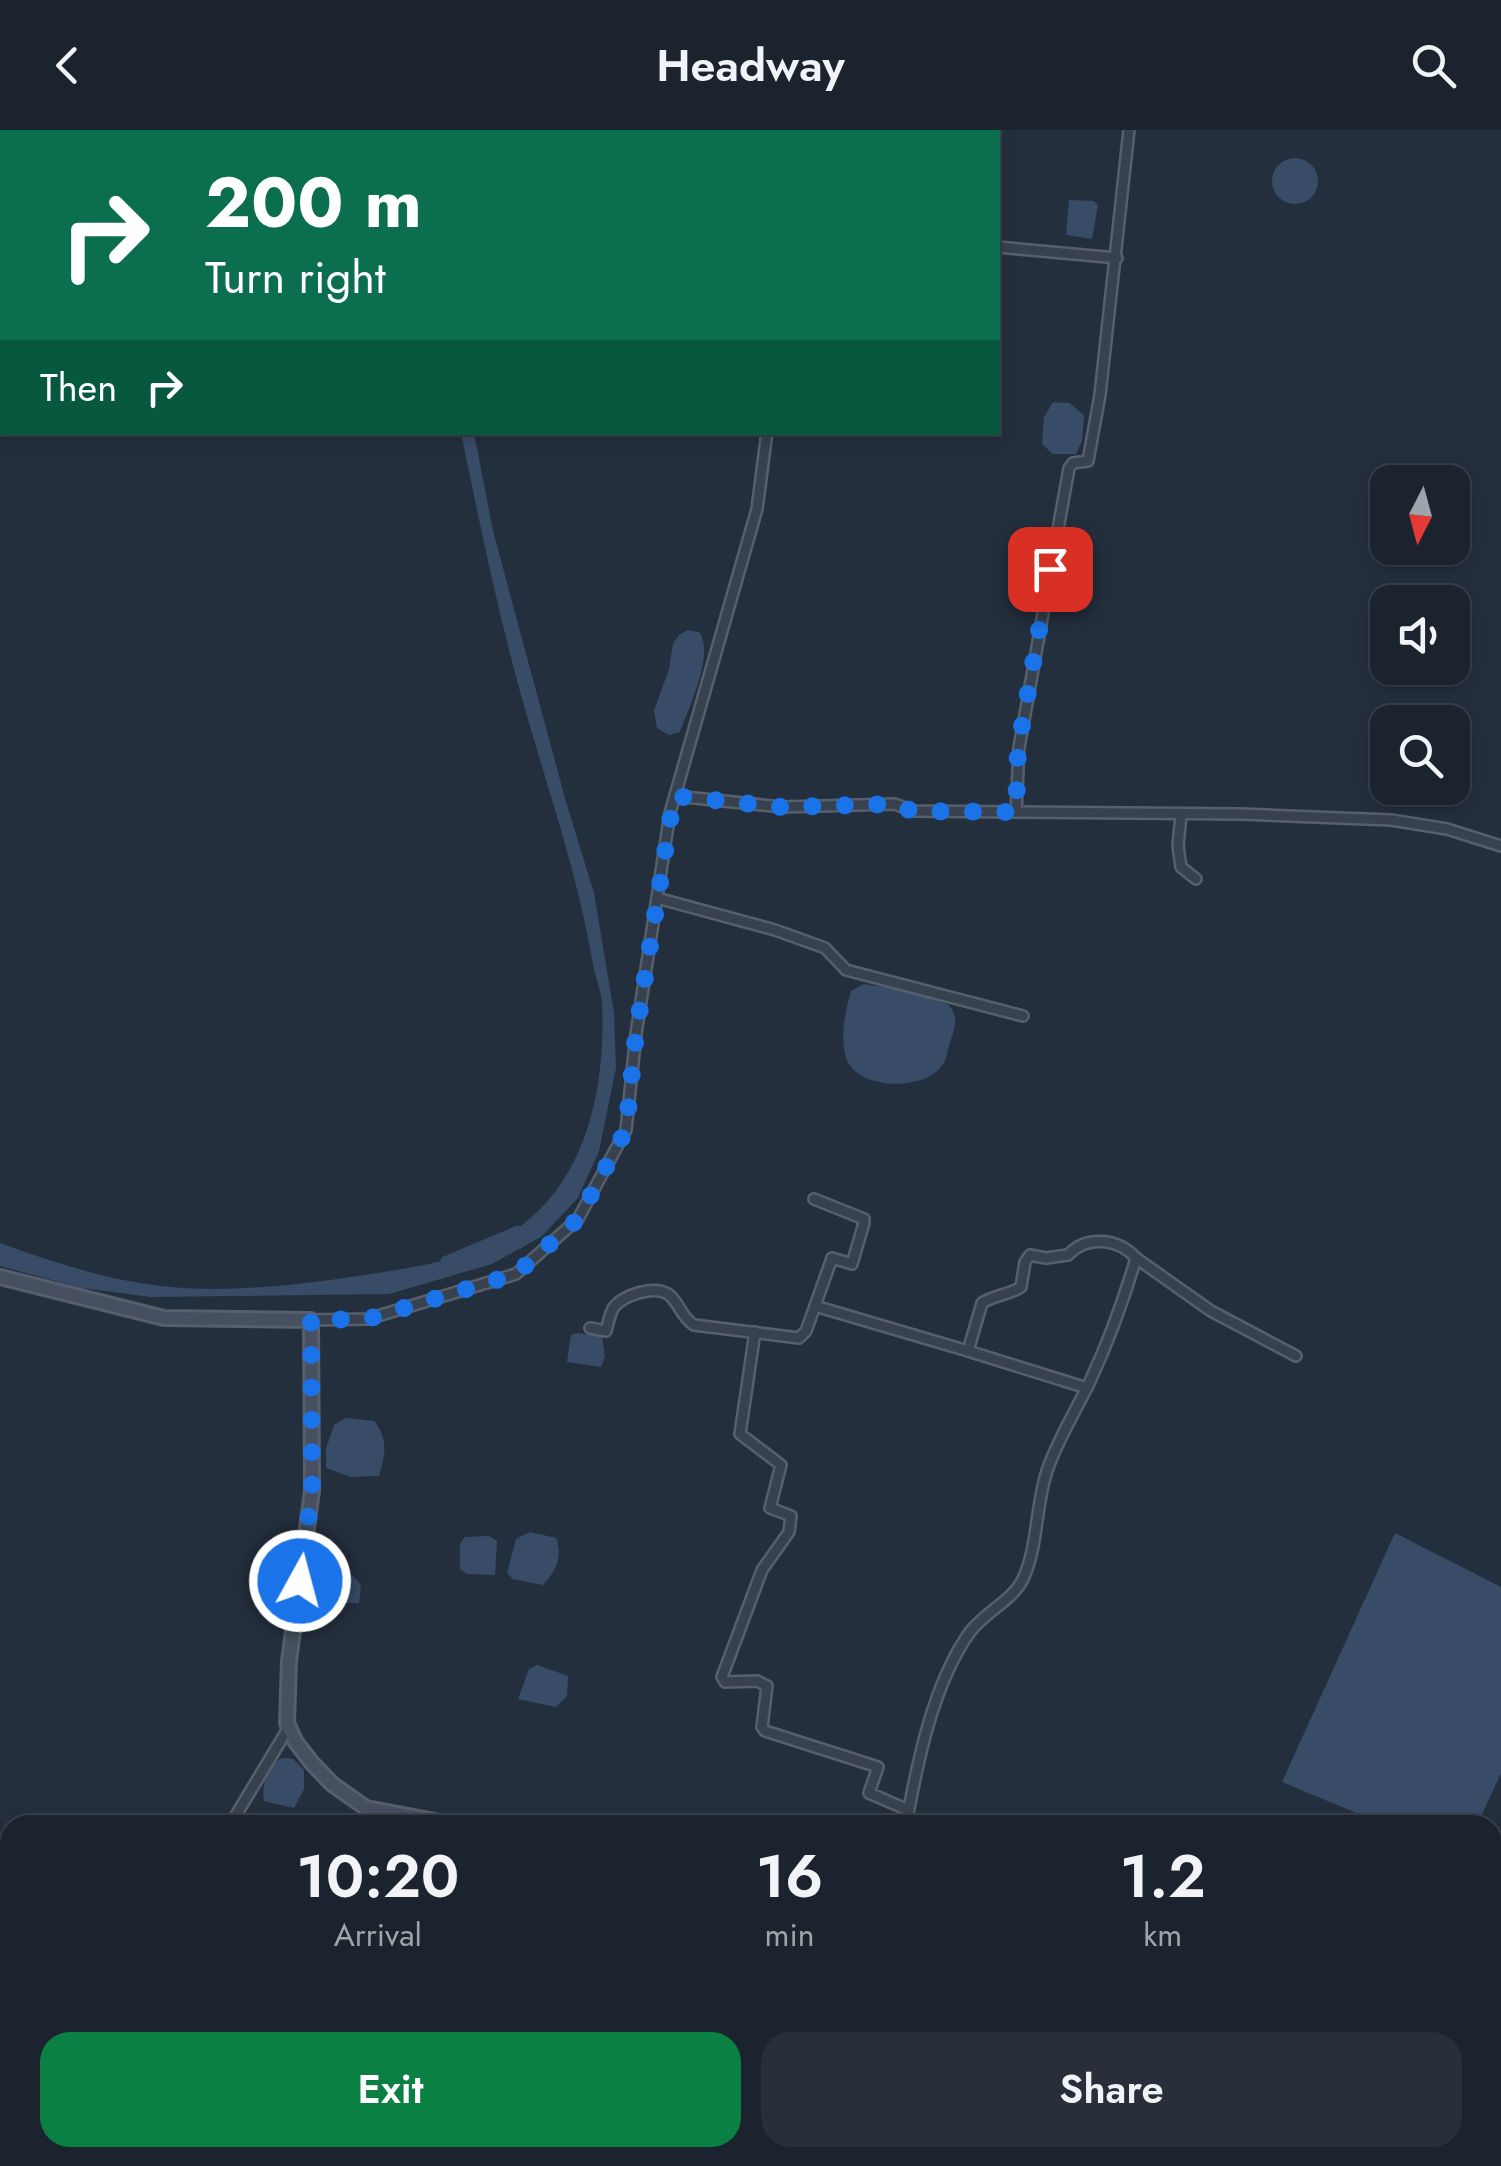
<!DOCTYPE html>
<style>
body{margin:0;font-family:Jost,sans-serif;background:#282f3a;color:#f1f3f6;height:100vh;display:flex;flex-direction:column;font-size:38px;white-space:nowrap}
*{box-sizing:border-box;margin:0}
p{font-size:32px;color:#a0a4aa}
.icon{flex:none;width:55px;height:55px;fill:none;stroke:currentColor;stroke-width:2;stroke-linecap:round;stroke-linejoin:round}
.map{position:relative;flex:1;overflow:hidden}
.details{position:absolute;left:0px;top:1685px;width:1502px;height:352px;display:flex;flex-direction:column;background:#1b232e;border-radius:30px 30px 0 0;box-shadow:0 5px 15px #0003,0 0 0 2px #39404a}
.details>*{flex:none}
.guide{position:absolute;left:0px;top:0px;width:1000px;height:305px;box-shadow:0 5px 15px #0003,0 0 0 2px #39404a;background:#0b6e4f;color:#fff;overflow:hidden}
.needle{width:65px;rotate:186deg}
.fabs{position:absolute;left:1370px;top:335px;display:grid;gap:20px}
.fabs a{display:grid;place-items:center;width:100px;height:100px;border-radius:20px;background:#1b232e;box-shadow:0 5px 15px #0003,0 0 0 2px #39404a;font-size:50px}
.pin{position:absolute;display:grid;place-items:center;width:85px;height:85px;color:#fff;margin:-42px;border-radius:20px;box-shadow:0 5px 15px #0006}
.me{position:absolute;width:110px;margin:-55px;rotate:7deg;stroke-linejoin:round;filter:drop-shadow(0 0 8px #0008)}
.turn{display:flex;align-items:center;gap:35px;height:210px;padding:0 40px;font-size:45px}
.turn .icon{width:130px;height:130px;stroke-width:2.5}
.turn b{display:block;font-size:70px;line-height:85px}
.then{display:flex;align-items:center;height:95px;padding:0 40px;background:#0003;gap:20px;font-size:38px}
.eta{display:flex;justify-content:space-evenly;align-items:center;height:170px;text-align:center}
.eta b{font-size:60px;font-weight:600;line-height:70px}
.button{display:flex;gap:20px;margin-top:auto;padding:20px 40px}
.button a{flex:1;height:115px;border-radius:30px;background:#0b8043;color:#fff;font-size:40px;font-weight:600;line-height:115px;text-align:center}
.button a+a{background:#282f3a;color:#f1f3f6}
header{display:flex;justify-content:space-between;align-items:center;height:130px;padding:0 40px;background:#1b232e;font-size:45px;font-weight:600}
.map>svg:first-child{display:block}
.water{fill:#394c67}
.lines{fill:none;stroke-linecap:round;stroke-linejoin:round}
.canal{stroke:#394c67;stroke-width:9}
.street-casing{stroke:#565f6c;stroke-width:14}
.secondary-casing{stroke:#565f6c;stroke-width:18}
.street{stroke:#38414e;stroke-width:9}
.secondary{stroke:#465061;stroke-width:12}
.route{stroke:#1a73e8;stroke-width:18;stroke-dasharray:0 32.4}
</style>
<header><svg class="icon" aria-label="back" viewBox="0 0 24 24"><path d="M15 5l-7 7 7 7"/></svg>Headway<svg class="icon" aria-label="search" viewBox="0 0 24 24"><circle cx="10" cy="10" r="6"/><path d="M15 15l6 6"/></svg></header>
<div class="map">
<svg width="1501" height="2036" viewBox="0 0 1501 2036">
<rect width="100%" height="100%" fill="#242f3e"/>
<g class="water">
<circle cx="1295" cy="51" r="23"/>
<polygon points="1069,70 1093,71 1098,75 1092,109 1066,105"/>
<polygon points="1053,272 1069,273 1084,285 1082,311 1076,324 1053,324 1042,314 1044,287"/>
<path d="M 461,303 L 474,303 L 493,401 L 566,672 L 594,763 L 614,883 L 616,938 L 599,1021 L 578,1068 L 541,1107 L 492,1134 L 389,1164 L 151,1167 L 81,1158 L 0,1136 L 0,1113 C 52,1132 104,1149 160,1156 C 230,1164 308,1154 378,1143 C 419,1136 464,1130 501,1109 C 585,1062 606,963 602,873 C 601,859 594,844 592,829 C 578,747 551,669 528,589 C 500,494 481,399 461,303 Z"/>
<path d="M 688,500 L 699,502 C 715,523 689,578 680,602 L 669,605 L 657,598 L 654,581 L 669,539 L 673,514 L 679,505 Z"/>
<path d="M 864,854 L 912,861 L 949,875 C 959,888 955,898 950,912 C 948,918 947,928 943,934 C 927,961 860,961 847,930 C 839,909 845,882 851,861 Z"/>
<polygon points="576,1203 602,1206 605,1226 601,1237 567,1232 571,1205"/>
<path d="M 345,1288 L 374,1291 C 389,1309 385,1325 379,1346 L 351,1347 L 326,1338 L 326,1319 L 334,1295 Z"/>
<path d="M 530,1402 L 556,1408 C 563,1427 556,1441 543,1455 L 513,1449 L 507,1443 L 516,1409 Z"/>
<polygon points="1395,1403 1501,1457 1501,1643 1477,1695 1385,1695 1282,1652"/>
<polygon points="489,1406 497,1411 495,1445 467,1444 460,1439 460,1414 465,1407"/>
<path d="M 310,1438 C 331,1438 348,1436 361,1455 L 359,1473 L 323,1473 L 308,1469 Z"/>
<polygon points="537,1535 568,1546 567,1566 556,1577 518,1569 529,1539"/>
<path d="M 282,1628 L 293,1629 L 304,1640 L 304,1659 L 294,1678 L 264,1671 C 261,1656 267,1634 282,1628 Z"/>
</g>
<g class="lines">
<polyline class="canal" points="445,1131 518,1100"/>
<g class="street-casing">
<g id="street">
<polyline points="767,2 768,0"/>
<polyline points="998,117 1117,128"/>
<polyline points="675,666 782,677 895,674 912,681 1241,684 1391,690 1447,699 1501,716"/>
<polyline points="1016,682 1019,618 1069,338 1073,333 1088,331 1100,265 1129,0"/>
<polyline points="1181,685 1178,716 1181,737 1196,749"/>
<polyline points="657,768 775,800 825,818 846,840 1023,886"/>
<path d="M 814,1069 L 864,1089 L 864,1093 L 852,1134 L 832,1128 L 815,1176 L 968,1221 L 982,1173 C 994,1165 1009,1165 1021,1157 L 1025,1132 L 1030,1125 L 1046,1128 L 1068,1125 C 1086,1105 1118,1108 1136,1128 C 1124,1169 1109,1210 1091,1249 C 1077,1279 1059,1307 1048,1338 C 1035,1374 1039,1414 1023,1449 C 1013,1470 985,1482 970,1502 C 933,1553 917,1634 906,1695"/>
<polyline points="1136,1128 1211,1181 1296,1226"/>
<polyline points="311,1190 368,1189 516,1144 578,1089 626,1000 636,904 670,683 757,379 767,302"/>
<path d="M 590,1198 L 606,1201 C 608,1194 610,1183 614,1177 C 624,1165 654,1155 668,1164 C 679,1172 681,1187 694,1195 L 799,1208 L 806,1201 L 815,1176"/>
<polyline points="755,1202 740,1304 781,1335 770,1378 791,1386 789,1402 762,1440 722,1547 725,1552 757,1551 767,1556 762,1597 765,1601 878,1637 869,1663 908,1680"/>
<polyline points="968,1221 1087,1258"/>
<polyline points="230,1695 289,1597"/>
<polyline points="1492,1805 1501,1819"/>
<polyline points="94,2028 101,2036"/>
</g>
</g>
<g class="secondary-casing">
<g id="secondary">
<polyline points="0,1147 164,1188 311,1190 312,1361 289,1531 287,1593 295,1611 312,1633 332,1654 366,1678 456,1695"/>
<polyline points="901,2028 922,2036"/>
</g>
</g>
<use href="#street" class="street"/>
<use href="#secondary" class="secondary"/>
</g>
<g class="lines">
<polyline class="route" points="300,1451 312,1361 311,1190 368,1189 516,1144 578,1089 626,1000 636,904 674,666 782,677 895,674 912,681 1016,682 1018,618 1050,439"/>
</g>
</svg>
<div class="fabs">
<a><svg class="needle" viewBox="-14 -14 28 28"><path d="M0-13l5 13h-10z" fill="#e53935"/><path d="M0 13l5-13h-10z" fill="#a0a4aa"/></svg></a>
<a><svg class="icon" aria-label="sound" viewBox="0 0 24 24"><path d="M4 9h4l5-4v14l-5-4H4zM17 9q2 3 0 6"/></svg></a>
<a><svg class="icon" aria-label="search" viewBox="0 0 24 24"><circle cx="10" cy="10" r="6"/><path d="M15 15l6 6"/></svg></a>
</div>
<div class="pin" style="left:1050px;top:439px;background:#d93025"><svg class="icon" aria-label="arrive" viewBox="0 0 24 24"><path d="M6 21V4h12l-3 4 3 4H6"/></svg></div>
<svg class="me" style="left:300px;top:1451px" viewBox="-20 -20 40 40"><circle r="17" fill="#1a73e8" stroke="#fff" stroke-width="3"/><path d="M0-11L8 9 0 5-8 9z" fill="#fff"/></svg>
<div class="guide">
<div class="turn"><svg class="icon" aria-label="right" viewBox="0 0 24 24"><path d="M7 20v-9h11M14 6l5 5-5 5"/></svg><div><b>200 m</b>Turn right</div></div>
<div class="then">Then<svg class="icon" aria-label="right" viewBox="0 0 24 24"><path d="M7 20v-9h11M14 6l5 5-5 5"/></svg></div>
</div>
<section class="details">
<div class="eta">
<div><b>10:20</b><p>Arrival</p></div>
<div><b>16</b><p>min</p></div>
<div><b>1.2</b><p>km</p></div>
</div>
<div class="button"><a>Exit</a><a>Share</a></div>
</section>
</div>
